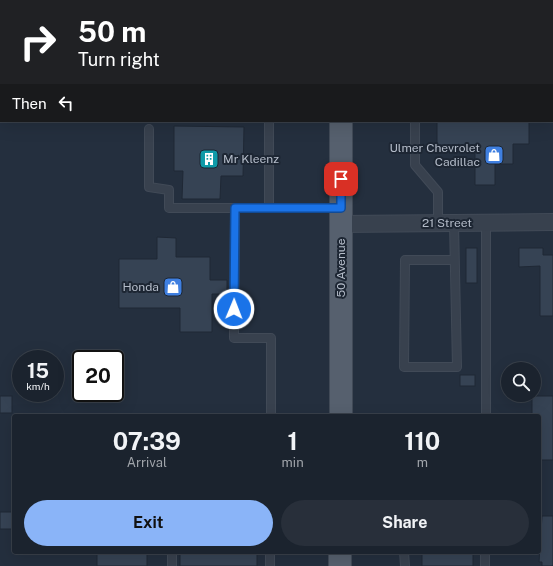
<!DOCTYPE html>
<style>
body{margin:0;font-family:"Public Sans",sans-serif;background:#282f3a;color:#f1f3f6;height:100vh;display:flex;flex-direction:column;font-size:15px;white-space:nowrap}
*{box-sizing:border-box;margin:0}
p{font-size:13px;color:#a0a4aa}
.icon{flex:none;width:22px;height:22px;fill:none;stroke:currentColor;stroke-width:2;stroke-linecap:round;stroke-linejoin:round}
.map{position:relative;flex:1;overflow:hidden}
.details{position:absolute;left:12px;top:414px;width:529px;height:140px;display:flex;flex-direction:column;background:#1b232e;border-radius:4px;box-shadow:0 4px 16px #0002,0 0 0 1px #39404a}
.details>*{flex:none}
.guide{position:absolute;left:0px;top:0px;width:553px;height:122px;box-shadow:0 4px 16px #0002,0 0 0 1px #39404a;background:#202124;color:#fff;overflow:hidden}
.tools{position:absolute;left:501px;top:362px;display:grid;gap:8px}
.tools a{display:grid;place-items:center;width:40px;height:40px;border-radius:50%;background:#1b232e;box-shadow:0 4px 16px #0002,0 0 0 1px #39404a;font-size:20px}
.speed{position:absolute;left:12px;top:350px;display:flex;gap:8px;font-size:20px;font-weight:700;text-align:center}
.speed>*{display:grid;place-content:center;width:52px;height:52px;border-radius:50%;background:#1b232e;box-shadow:0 4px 16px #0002,0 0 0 1px #39404a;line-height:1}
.speed small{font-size:10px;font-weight:400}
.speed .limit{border:2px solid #111;border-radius:6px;background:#fff;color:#111}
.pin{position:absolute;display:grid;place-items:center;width:34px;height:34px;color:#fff;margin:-17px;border-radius:8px;box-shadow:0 2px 6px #0006}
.me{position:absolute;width:44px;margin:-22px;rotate:1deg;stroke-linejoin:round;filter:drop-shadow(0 0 3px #0008)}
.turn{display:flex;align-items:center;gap:14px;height:84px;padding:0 12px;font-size:18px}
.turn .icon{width:52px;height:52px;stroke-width:2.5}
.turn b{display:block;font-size:28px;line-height:34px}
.then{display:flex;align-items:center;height:38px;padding:0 12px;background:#0003;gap:8px;font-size:15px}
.eta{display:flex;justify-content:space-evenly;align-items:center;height:68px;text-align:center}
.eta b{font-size:24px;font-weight:700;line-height:28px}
.cta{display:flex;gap:8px;margin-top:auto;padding:8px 12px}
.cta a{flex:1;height:46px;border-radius:24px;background:#8ab4f8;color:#111;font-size:16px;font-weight:700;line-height:46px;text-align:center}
.cta a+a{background:#282f3a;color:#f1f3f6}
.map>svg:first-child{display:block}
.building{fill:#364354;stroke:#1f2835}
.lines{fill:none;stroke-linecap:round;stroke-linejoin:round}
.service-casing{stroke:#414a57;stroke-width:10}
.minor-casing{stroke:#414a57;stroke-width:18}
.primary-casing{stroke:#414a57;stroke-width:24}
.service{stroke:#38414e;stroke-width:8}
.minor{stroke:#38414e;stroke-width:16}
.primary{stroke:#56606e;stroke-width:22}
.route-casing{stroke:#114b97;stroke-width:10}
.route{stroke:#1a73e8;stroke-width:7}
.labels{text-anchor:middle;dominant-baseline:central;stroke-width:4;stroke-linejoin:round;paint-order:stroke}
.poi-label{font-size:12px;fill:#b4bcc9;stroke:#1d2633;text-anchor:end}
.street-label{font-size:12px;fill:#b4bcc9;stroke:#1d2633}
</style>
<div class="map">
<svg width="553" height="566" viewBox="0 0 553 566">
<rect width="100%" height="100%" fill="#242f3e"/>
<g class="building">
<polygon points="437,121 529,121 529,144 513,144 513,164 495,164 495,185 475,185 475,145 437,145"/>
<polygon points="174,126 244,127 243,176 221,176 220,199 182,199 183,171 174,171"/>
<polygon points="157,237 176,238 176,257 210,257 210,280 227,280 227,294 212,294 212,332 180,332 180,308 119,308 119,259 157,259"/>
<rect x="466" y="248" width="11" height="35"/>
<polygon points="519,248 543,248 543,255 553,255 553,316 540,316 540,266 519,267"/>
<rect x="460" y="375" width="15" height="11"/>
<rect x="0" y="396" width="12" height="17"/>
<polygon points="532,396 553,396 553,460 539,460 539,416 532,416"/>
<rect x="0" y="512" width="12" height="17"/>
<polygon points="542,516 553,516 553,566 542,566 542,562 539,562"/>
<rect x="97" y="552" width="50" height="14"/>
<rect x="180" y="552" width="77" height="14"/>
<rect x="422" y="552" width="51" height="14"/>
</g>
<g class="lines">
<g class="service-casing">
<g id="service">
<polyline points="169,1 169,0"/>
<polyline points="236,1 236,0"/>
<polyline points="416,1 416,0"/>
<polyline points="415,121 415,165 438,192 438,223"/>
<polyline points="269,122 269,208 340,208"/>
<polyline points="149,129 149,187 169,190 169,208 269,208"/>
<polyline points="235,208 234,338 271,338 271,416"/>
<polyline points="454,223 457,367 404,367 405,260 454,260"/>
<polyline points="486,416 486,223"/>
<polyline points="404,552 405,566"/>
<polyline points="172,566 172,552"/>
<polyline points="270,566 270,552"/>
<polyline points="485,566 485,552"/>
</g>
</g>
<g class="minor-casing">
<polyline id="minor" points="341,224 553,222"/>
</g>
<g class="primary-casing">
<g id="primary">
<polyline points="340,0 340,1"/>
<polyline points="341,416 341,121"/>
<polyline points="340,566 340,552"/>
</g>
</g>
<use href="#service" class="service"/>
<use href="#minor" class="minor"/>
<use href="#primary" class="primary"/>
</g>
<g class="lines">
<g class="route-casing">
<polyline id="route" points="234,309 235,208 341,208 341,179"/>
</g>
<use href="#route" class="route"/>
</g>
<defs>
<g id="shop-square" transform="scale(1)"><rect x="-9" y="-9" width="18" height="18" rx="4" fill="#3f7fe0" stroke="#1d2633"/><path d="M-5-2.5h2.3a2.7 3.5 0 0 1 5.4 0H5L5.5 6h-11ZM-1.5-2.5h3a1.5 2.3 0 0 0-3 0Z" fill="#fff"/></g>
<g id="building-square" transform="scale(1)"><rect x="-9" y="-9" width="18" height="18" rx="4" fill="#0f9aa8" stroke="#1d2633"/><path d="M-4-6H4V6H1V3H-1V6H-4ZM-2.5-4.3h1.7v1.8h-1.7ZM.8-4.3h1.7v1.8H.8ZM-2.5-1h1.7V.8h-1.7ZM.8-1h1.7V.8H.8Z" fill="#fff"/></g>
</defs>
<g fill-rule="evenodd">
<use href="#shop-square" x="494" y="155"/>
<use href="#building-square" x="209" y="159"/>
<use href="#shop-square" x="173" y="287"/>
</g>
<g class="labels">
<g class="poi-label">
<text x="480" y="148">Ulmer Chevrolet<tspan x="480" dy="14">Cadillac</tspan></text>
<text x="223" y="159" text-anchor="start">Mr Kleenz</text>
<text x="159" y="287">Honda</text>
</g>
<g class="street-label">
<text x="447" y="223">21 Street</text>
<text transform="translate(341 268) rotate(-90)">50 Avenue</text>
</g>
</g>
</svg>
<div class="tools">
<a><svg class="icon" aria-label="search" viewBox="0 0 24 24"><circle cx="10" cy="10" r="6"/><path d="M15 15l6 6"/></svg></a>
</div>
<div class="speed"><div>15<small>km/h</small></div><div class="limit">20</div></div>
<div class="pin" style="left:341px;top:179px;background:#d93025"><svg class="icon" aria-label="arrive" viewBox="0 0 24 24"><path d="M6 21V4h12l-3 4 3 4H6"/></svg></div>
<svg class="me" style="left:234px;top:309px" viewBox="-20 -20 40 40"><circle r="17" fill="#1a73e8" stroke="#fff" stroke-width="3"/><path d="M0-11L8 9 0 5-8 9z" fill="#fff"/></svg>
<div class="guide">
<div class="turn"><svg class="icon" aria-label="right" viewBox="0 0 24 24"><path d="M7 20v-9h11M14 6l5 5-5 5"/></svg><div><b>50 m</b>Turn right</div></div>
<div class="then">Then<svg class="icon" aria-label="left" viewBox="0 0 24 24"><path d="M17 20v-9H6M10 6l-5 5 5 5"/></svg></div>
</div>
<section class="details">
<div class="eta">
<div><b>07:39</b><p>Arrival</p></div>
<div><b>1</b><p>min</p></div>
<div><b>110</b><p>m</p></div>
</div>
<div class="cta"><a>Exit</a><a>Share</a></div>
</section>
</div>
